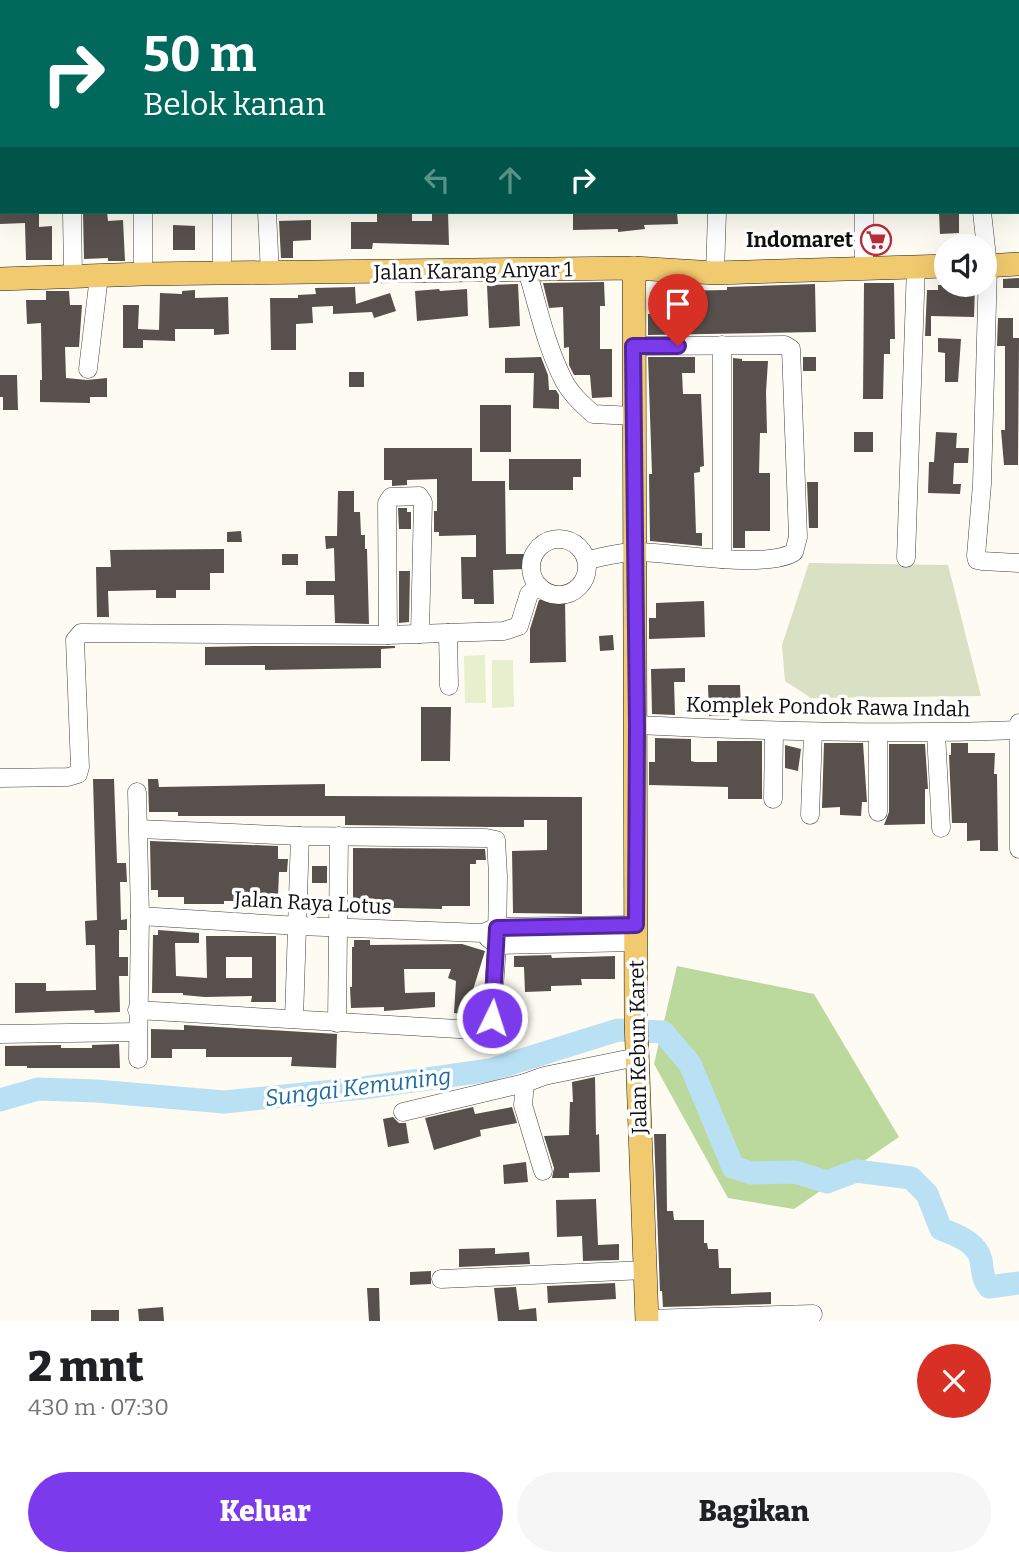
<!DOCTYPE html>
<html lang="id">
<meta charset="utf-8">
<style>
body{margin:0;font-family:Bitter,serif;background:#f6f6f6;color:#202124;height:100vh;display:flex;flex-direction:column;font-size:26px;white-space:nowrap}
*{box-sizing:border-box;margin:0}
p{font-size:23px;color:#757577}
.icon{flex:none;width:38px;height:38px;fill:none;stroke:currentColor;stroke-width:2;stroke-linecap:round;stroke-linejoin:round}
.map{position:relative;height:1321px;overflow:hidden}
.side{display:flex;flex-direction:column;background:#fff;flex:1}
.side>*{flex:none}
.banner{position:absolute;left:0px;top:0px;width:1020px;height:214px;box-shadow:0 7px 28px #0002;background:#00695c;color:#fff;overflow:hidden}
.tools{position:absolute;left:934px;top:234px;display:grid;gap:14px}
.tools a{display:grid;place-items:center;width:63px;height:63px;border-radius:50%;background:#fff;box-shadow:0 7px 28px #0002;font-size:35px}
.pin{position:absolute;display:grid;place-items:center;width:60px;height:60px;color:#fff;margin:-72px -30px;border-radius:50% 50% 50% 0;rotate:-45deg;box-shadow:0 0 7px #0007}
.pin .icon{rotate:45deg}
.me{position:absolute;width:77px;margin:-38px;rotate:4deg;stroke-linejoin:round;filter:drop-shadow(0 0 5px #0008)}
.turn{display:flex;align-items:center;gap:24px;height:147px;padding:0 28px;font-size:32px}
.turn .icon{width:91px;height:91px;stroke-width:2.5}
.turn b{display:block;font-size:49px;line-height:60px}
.lanes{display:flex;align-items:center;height:66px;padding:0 28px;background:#0003;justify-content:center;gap:35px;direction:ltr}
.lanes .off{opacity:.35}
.round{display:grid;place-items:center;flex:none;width:74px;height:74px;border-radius:37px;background:#f6f6f6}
.summary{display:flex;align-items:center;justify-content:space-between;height:119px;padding:0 28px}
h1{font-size:42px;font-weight:800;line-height:52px}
.primary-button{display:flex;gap:14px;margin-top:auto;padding:14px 28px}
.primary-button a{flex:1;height:80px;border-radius:42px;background:#7c3aed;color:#fff;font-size:28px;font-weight:800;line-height:80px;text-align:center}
.primary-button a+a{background:#f6f6f6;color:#202124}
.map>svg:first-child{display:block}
.forest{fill:#bbd89d}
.cemetery{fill:#d9e0c3}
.pitch{fill:#e6efce}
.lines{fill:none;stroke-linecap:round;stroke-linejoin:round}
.river{stroke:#b9e1f3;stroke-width:23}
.building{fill:#57504c;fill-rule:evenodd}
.minor-casing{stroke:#424242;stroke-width:19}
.major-casing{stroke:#202020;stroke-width:24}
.minor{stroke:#fff;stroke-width:18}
.major{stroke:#f1c96f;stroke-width:23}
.route-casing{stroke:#51269a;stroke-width:18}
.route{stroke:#7c3aed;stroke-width:12}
.labels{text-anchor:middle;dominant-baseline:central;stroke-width:7;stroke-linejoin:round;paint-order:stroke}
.poi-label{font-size:21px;font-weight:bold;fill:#0f0f0f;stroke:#fff;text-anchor:end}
.street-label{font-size:21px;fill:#0f0f0f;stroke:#fff}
.water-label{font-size:23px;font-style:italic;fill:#1e6d9c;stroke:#fff}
</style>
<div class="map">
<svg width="1019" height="1321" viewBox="0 0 1019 1321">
<rect width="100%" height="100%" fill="#fefbf2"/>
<polygon class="forest" points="677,966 814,994 899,1137 794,1209 728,1198 654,1064"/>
<polygon class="cemetery" points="809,563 948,565 981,696 811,698 785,681 782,645"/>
<g class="pitch">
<polygon points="485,655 486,703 465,703 464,656"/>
<polygon points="492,660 513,660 514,707 492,708"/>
</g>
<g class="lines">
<path class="river" d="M 0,1100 L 38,1089 L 96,1091 L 224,1102 L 363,1088 L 490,1070 L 618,1030 L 663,1032 L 690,1064 L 733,1167 L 751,1173 L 795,1172 L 827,1182 L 856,1171 L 911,1178 L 927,1194 L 941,1229 C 956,1235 977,1242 981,1260 C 983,1271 982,1278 989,1287 L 1019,1283"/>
</g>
<g class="building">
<polygon points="0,212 39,212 39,227 52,226 52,260 26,260 25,223 0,224"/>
<polygon points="83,212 107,212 108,221 123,220 125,261 108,261 108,258 84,259"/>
<polygon points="377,212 412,212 412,221 432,221 432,212 448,212 449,245 373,243 372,249 351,249 351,222 377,222"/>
<polygon points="573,212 677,212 678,224 644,225 645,229 618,232 618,229 573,230"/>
<polygon points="939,212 959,212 959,233 940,234"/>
<polygon points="311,220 311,240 293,241 293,258 281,258 279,221"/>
<polygon points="173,225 195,226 195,250 173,250"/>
<polygon points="1019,278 1019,288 1003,288 1003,279"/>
<polygon points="604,282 605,306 600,306 600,349 612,349 612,397 592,398 590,375 574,375 569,365 569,347 564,348 563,307 549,308 543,283"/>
<polygon points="864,283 894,283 895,339 890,339 890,354 884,354 883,399 863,399"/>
<polygon points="518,284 520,326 489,328 487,285"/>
<polygon points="815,284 816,332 648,335 648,314 664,313 664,291 727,290 727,287"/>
<polygon points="938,285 975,285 974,317 931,316 931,336 925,336 927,290 938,290"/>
<polygon points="355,287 356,304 390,293 396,311 374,318 372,312 333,314 333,306 312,307 313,323 296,324 296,350 271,350 270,298 298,298 298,295 316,294 315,288"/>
<polygon points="439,289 440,291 467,289 468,316 417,321 415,291"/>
<polygon points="195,290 195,298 228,297 229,334 214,335 214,329 175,329 175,341 143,340 143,348 123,348 123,305 139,305 138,329 159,330 160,293 182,294 182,291"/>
<polygon points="46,291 69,291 70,305 82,305 79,347 65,347 66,378 87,380 107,378 107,397 90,397 90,403 40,402 40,380 42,380 41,323 27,324 26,300 46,300"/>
<polygon points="998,318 1013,318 1013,338 1019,338 1018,465 1004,465 1001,430 1005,430 1005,346 997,346"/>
<polygon points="938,338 961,339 958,382 945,382 945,353 938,352"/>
<polygon points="541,357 548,375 549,390 556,390 559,395 559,409 533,408 534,373 505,373 505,358"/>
<polygon points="648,357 695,357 695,373 682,373 683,394 701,394 704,466 700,467 700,472 694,473 696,533 702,533 702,546 650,541 649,474 652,474"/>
<rect x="803" y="357" width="13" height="14"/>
<polygon points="733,358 742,359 742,361 768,361 766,392 767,433 760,433 759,473 770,473 770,531 745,531 745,548 733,548"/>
<rect x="349" y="372" width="15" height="15"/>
<polygon points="0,375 17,375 18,410 3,410 3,397 0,397"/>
<rect x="480" y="405" width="31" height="47"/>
<rect x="854" y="432" width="19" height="20"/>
<polygon points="936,432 957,433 956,448 969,448 968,463 954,463 953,484 961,484 960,494 928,493 929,462 934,462"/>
<polygon points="384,448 472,448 472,481 505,481 506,554 525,554 525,569 493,570 494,604 474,604 474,599 462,599 461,557 476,557 476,535 439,536 439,532 434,532 434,511 437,511 437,479 407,480 407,485 392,486 392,480 384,480"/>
<polygon points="509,459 581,459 581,477 573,477 573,490 509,490"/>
<polygon points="807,482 818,482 818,528 809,528"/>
<polygon points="338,491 354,491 354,512 360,512 361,535 365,535 365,549 367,549 369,624 335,623 334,595 306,595 306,581 335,581 334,548 326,549 325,536 337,536"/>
<polygon points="398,508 407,508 407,512 411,512 411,529 399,529"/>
<polygon points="241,531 242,542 227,542 227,532"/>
<polygon points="224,549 224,573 210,573 210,590 176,590 176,598 156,598 156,590 108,591 109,617 97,617 96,567 111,567 110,550"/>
<rect x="282" y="554" width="16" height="11"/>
<polygon points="399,571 410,571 409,622 399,623"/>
<polygon points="546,595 557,595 557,599 565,599 566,662 530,663 530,629 539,600 546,599"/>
<polygon points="704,601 705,637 649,639 649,618 656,618 656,603"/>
<polygon points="613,635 614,650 600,651 599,636"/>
<polygon points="254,646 395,646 395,648 381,649 381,668 265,670 265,665 205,665 205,647"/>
<polygon points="685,668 685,682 674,682 675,715 652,714 651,669"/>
<polygon points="708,685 740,685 741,710 731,710 731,715 709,716"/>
<polygon points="421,707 451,707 450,761 421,761"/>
<polygon points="655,738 691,739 691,761 695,762 717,762 717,741 762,741 762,799 728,799 728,787 649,785 649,762 655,762"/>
<polygon points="824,743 863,743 867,802 862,802 861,816 840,815 840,807 822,808"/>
<polygon points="951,743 968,743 968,753 995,753 994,774 997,774 998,851 980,851 980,840 967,841 967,823 952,823 949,755 951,755"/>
<polygon points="889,744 925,744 928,789 925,789 925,824 884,825 889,812"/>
<polygon points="785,745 801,749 798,771 785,768"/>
<polygon points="93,779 114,779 117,863 126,863 127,882 120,882 121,920 127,919 127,930 119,930 119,957 128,957 128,976 119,976 120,1012 95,1013 94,1010 15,1013 15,983 46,983 46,991 96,990 95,945 86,945 85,921 97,920"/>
<polygon points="148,779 158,779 159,787 325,784 325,796 582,797 582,914 513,913 512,851 547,850 547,820 524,820 524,827 490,827 345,825 345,816 178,816 178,812 149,812"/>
<polygon points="150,841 278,846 278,859 288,859 287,872 279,872 278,897 266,896 266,901 224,901 224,904 184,904 184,897 158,897 158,890 151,890"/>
<polygon points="353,848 485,849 486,860 476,860 476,864 470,864 470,906 442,906 442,909 353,907"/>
<rect x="312" y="866" width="15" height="17"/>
<path d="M 158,930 L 199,933 L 199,943 L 175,943 L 176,976 L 207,978 L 206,936 L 276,936 L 276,1002 L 251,1002 L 252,996 L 205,997 L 183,995 L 183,993 L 152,993 L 153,935 L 158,935 ZM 226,957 L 252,957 L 252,978 L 226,978 Z"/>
<polygon points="354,940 370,940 370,945 462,944 485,951 473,990 475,990 473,1015 454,1013 456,981 448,978 451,969 404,969 405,993 435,992 435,1007 384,1011 384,1007 351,1008 350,987 352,987 352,947 354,947"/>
<polygon points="551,955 552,958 615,956 615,979 581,979 582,985 551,986 551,991 525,992 524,967 514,967 514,956"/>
<polygon points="184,1025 337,1034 336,1068 291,1066 292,1057 206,1057 206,1049 172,1049 172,1058 151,1058 151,1029 184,1030"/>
<polygon points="119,1044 120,1068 27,1068 27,1066 5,1066 5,1046 61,1045 61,1048 92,1048 92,1045"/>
<polygon points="595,1077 596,1135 599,1134 600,1172 569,1173 569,1178 552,1178 554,1168 544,1136 569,1135 570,1102 573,1102 572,1082"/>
<polygon points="473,1107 475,1114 512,1107 517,1123 480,1130 481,1136 434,1150 425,1118"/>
<polygon points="393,1117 399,1123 406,1123 409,1143 388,1147 383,1119"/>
<polygon points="654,1134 666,1134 667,1211 673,1211 674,1220 704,1220 704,1243 707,1243 708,1249 718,1249 719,1268 731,1268 731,1294 771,1292 771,1304 663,1307 662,1291 660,1291"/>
<polygon points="526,1162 528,1182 504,1184 503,1165"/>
<polygon points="596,1199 598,1245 619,1244 619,1260 583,1261 582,1236 557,1237 556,1200"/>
<polygon points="495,1248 495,1254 529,1252 530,1264 459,1267 459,1249"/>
<polygon points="431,1271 431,1284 410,1285 410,1272"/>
<polygon points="615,1283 616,1299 548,1303 547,1286"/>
<polygon points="516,1287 519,1310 536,1308 537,1321 498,1321 494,1288"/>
<polygon points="367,1288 379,1288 380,1321 369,1321"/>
<polygon points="163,1307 164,1321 139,1321 138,1309"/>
<rect x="91" y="1310" width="28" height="11"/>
</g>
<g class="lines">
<g class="minor-casing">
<g id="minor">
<polyline points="69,0 69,2"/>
<polyline points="719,0 719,2"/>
<polyline points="864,0 864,2"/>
<polyline points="143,2 143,0"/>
<polyline points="1018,44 1019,44"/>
<polyline points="1018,201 1019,201"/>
<polyline points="72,212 73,276"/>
<polyline points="222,212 222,274"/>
<polyline points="267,212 270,274"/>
<polyline points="982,212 988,266 982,484 976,556 977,560 982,561 1019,563"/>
<path d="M 527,270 C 538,307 546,346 564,381 C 571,394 582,404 593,414 L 634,416"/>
<polyline points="864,270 864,212"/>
<polyline points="715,273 717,212"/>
<polyline points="143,274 143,212"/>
<polyline points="722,345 722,559"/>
<polyline points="88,369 99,276"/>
<circle cx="559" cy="567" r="28"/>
<polyline points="906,558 916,266"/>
<path d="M 587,560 C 603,557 620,552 636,552 C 671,552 767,570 794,552 L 798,537 L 791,349 L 785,345 L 633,346"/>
<polyline points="448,633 449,686"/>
<polyline points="388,635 387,503 391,497 419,496 423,502 420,634"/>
<polyline points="1019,723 1019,849"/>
<path d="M 637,725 C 764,731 891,735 1019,730"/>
<polyline points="878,733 878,812"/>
<polyline points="936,733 941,828"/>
<polyline points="0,778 68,777 78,774 80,767 75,640 81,633 388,635 504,631 519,626 529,594 538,586"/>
<polyline points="137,792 140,916 138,1059"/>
<polyline points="773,799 774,731"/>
<polyline points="810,815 813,732"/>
<polyline points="140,916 299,926 483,933 497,927 636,925"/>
<polyline points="488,938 497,945 636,942"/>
<polyline points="137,1010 475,1030 487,1025 492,1018 497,945 498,876 496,840 486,838 300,836 139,829"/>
<polyline points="294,1019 300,836"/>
<polyline points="337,1023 339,836"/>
<polyline points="0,1034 138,1032"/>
<polyline points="403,1112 525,1083"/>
<polyline points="543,1171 523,1105 525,1083 544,1076 637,1057"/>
<polyline points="441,1279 646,1270"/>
<polyline points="647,1319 813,1314"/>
</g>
</g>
<g class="major-casing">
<g id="major">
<polyline points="985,266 1019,264"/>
<polyline points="634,268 636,1021 647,1321"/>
<polyline points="0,279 143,274 634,268 715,273 947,266"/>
</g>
</g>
<use href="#minor" class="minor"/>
<use href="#major" class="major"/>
</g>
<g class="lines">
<g class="route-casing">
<polyline id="route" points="492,1018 497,928 636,925 637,725 633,346 678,346"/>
</g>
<use href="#route" class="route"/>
</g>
<defs>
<g id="supermarket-ring" transform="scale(1.575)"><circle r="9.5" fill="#fff" stroke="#b92d3d" stroke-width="1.5"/><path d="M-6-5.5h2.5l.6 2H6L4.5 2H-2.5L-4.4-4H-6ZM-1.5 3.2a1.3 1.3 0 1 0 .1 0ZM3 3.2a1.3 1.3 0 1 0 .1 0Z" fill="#b92d3d"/></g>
</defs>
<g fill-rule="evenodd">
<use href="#supermarket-ring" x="876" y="240"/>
</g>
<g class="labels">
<g class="poi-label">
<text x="853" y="240">Indomaret</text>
</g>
<g class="street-label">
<text transform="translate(473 271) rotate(-1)">Jalan Karang Anyar 1</text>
<text transform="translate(828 707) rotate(1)">Komplek Pondok Rawa Indah</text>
<text transform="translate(313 903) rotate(3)">Jalan Raya Lotus</text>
<text transform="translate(638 1047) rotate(-91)">Jalan Kebun Karet</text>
</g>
<g class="water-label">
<text transform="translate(358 1087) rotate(-7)">Sungai Kemuning</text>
</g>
</g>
</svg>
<div class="tools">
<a><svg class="icon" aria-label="sound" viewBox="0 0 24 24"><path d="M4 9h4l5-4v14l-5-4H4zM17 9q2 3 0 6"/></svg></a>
</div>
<div class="pin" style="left:678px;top:346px;background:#d93025"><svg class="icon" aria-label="arrive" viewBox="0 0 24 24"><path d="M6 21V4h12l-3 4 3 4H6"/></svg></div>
<svg class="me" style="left:492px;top:1018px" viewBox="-20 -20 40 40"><circle r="17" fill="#7c3aed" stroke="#fff" stroke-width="3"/><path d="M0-11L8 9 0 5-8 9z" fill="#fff"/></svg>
<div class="banner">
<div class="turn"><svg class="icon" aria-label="right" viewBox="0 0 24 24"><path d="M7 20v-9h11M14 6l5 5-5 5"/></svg><div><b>50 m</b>Belok kanan</div></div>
<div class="lanes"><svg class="icon off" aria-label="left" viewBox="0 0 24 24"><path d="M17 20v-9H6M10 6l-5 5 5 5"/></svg><svg class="icon off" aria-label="ahead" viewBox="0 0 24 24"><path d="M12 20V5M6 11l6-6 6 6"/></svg><svg class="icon" aria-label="right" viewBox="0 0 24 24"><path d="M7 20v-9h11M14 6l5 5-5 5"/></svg></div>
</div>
</div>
<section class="side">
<div class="summary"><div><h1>2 mnt</h1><p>430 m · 07:30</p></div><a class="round" style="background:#d93025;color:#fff"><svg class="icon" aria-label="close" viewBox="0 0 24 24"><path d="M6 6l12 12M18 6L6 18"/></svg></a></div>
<div class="primary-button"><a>Keluar</a><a>Bagikan</a></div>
</section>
